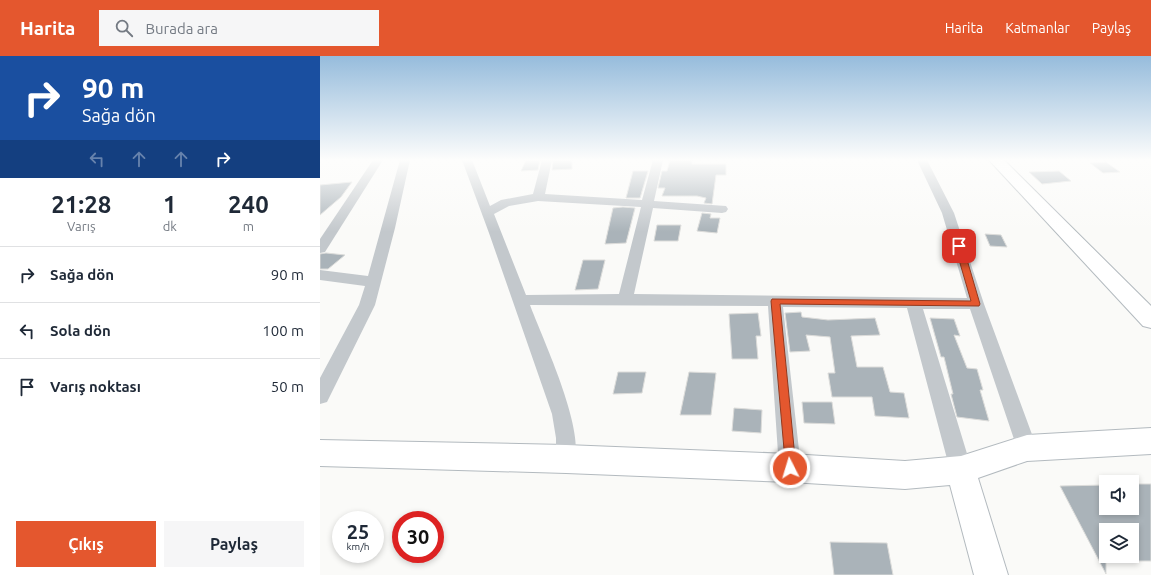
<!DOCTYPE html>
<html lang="tr">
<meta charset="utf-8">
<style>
body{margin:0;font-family:Ubuntu,sans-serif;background:#f6f6f7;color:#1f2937;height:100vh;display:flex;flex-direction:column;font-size:15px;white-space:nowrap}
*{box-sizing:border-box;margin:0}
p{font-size:13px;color:#747a83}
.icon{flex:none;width:22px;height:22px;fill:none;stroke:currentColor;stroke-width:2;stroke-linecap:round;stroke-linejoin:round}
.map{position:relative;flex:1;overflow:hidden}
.panel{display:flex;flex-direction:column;background:#fff;width:320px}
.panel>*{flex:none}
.top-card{background:#1a4fa0;color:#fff;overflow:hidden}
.fabs{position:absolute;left:779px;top:419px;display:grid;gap:8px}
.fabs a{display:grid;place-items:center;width:40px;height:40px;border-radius:0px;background:#fff;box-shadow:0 2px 6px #0003;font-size:20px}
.speed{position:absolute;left:12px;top:455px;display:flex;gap:8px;font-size:20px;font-weight:700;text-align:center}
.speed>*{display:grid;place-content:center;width:52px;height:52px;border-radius:50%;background:#fff;box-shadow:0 2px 6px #0003;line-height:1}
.speed small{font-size:10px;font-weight:400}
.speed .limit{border:6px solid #d22;background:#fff;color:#111}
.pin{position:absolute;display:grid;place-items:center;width:34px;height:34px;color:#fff;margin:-17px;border-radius:8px;box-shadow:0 2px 6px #0006}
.me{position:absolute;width:44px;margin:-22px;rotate:355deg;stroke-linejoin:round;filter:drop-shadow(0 0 3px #0008)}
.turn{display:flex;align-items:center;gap:14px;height:84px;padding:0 16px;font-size:18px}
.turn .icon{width:52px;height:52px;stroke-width:2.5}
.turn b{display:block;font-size:28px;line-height:34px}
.lanes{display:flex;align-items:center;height:38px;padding:0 16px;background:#0003;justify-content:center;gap:20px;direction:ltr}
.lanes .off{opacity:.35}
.eta{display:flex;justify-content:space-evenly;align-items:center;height:68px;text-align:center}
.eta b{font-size:24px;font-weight:700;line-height:28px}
.cta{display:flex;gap:8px;margin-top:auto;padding:8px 16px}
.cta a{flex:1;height:46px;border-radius:0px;background:#e4572e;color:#fff;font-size:16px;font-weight:700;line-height:46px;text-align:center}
.cta a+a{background:#f6f6f7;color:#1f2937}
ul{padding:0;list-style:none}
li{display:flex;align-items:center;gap:12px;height:56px;padding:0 16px;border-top:1px solid #e0e1e3}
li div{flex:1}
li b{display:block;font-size:15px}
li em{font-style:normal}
header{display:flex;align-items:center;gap:24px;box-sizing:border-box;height:56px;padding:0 20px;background:#e4572e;color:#fff}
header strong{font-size:19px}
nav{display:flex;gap:22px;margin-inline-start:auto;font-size:14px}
.search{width:280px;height:36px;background:#f6f6f7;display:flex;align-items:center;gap:10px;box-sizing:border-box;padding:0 14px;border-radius:0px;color:#747a83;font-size:15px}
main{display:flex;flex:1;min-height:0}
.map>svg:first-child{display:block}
.building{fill:#aab3b9;stroke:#dcdcda}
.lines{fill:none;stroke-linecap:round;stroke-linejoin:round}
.secondary-casing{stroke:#b3babf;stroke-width:2}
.street{fill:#c3c8cc;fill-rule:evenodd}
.secondary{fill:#fff;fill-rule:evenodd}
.route{fill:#e4572e;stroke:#94391e}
</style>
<header>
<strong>Harita</strong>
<div class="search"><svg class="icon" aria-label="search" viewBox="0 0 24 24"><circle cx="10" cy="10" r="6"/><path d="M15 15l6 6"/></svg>Burada ara</div>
<nav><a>Harita</a><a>Katmanlar</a><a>Paylaş</a></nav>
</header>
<main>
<section class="panel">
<div class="top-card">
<div class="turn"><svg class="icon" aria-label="right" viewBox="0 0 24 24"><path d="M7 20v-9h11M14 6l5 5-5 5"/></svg><div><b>90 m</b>Sağa dön</div></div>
<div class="lanes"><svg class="icon off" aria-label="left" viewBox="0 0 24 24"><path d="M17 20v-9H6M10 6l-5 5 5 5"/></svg><svg class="icon off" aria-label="ahead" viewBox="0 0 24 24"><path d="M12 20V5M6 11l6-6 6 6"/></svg><svg class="icon off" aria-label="ahead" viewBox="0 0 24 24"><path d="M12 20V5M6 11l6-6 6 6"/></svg><svg class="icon" aria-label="right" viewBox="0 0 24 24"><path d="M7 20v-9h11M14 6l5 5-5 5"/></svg></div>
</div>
<div class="eta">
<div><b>21:28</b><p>Varış</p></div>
<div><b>1</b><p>dk</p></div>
<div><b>240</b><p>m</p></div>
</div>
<ul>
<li><svg class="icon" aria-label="right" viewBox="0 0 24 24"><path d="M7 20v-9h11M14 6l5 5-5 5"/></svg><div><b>Sağa dön</b></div><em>90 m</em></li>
<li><svg class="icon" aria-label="left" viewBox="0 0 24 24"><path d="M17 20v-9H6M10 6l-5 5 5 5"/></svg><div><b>Sola dön</b></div><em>100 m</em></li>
<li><svg class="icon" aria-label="arrive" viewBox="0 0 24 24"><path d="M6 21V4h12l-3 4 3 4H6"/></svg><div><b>Varış noktası</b></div><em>50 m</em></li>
</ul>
<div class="cta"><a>Çıkış</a><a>Paylaş</a></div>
</section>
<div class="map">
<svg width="831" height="519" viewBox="0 0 831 519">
<rect width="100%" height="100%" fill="#fafaf8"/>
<g class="building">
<polygon points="206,104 220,104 218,114 201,115"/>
<polygon points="233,104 252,104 252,113 232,114"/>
<polygon points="350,104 372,104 372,108 406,108 406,119 396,119 392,148 384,147 386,142 377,140 342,140 345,132 338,132 342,115 347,115"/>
<polygon points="786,106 800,116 783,117 770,107"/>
<polygon points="313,115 328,115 320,142 306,142"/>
<polygon points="739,115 751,125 722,128 709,116"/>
<polygon points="32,126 21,141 0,159 0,129"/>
<polygon points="303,151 315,152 306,187 285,188 293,152"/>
<polygon points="382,157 391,158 390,162 400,162 397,177 377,175"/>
<polygon points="337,169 361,169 358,185 334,185"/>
<polygon points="665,178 681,179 687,191 670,190"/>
<polygon points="6,197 25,199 8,213 0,213 0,198"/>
<polygon points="263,204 285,204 278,233 255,234"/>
<polygon points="481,256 482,261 508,264 555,262 560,279 531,280 537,311 563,311 570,336 584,337 589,362 555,360 552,341 512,341 508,317 515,317 510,281 486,279 490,295 470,296 465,257"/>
<polygon points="438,257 441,280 436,280 438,303 412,303 409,258"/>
<polygon points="610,262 634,263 640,280 634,279 647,312 657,313 663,334 660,334 669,365 637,361 631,338 633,338 624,301 621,301"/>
<polygon points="298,316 326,316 322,337 293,338"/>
<polygon points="369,316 396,317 391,359 360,359"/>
<polygon points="482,346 512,346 515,368 484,367"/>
<polygon points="414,352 442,354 441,377 412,375"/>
<polygon points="812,428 831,428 831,505 812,505 812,474 786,474 786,518 740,430 786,429 786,452 812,452"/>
<polygon points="510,486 567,487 573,519 514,519"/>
</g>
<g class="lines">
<g class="secondary-casing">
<g id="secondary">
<polygon points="669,104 684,104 831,250 831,272 823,270"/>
<polygon points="831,372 831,398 707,405 658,422 688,519 654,519 630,429 585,433 470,426 246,417 0,410 0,384 246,389 470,398 585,405 641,400 707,379"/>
</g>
</g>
<g class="street">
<polygon points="53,104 63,104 5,196 0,197 0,183"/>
<polygon points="80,104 90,104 75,172 55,249 7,346 0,348 0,322 39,249 45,230 0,224 0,214 48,220"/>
<path d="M 142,104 L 152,104 L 170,150 L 181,144 L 213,138 L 222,104 L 232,104 L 225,138 L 322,144 L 333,104 L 343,104 L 334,145 L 406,150 L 408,153 L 406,156 L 402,157 L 333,152 L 314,238 L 647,242 L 622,157 L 597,104 L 607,104 L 634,157 L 664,248 L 717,392 L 714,399 L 707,401 L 700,399 L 697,392 L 650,253 L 603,253 L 652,414 L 649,421 L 641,424 L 633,421 L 630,414 L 587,252 L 463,251 L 481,412 L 478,419 L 470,422 L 462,419 L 459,412 L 448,250 L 210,249 C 223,284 268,378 253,410 L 246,413 L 239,410 L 236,403 L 236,382 L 232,358 L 169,177 ZM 218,145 L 321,151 L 299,238 L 206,239 L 174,158 L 189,150 Z"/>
</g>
<use href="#secondary" class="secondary"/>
</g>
<linearGradient id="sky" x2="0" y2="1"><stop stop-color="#96bcdc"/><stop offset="0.59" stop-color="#fdfdfc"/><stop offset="1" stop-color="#fdfdfc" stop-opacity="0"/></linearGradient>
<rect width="831" height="176" fill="url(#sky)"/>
<polygon class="route" points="636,188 643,190 660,248 659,250 460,248 476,412 475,416 470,417 466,416 451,245 452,243 651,245 635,190"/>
</svg>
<div class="fabs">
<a><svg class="icon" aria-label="sound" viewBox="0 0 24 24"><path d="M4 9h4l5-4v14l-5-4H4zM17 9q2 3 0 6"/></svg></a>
<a><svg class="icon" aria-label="layers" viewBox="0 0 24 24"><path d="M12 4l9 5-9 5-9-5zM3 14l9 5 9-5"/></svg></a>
</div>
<div class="speed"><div>25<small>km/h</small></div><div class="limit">30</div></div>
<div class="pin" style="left:639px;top:190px;background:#d93025"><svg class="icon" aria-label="arrive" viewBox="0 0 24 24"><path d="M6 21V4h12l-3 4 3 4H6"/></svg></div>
<svg class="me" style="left:470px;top:412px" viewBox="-20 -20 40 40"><circle r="17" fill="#e4572e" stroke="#fff" stroke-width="3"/><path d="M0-11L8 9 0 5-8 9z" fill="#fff"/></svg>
</div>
</main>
